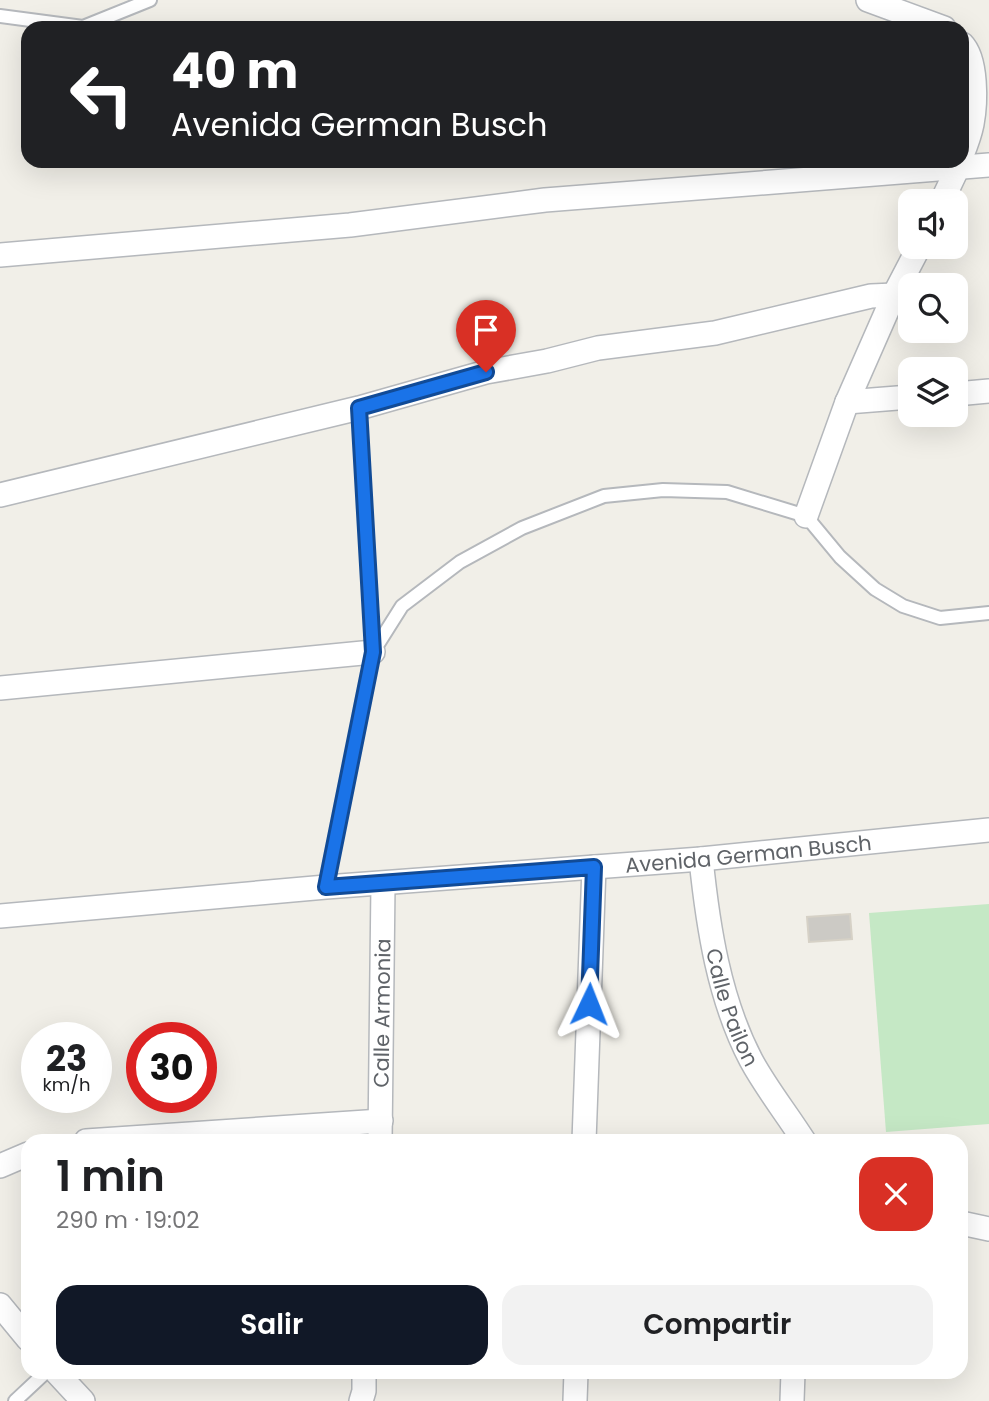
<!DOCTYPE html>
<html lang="es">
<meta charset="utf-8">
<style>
body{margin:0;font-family:Poppins,sans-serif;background:#f2f2f2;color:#202124;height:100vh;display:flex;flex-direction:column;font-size:26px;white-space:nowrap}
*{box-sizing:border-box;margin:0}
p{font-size:23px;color:#757577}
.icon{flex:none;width:38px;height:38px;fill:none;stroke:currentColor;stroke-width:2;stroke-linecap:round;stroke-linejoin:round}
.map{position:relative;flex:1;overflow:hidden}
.drawer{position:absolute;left:21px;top:1134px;width:947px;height:245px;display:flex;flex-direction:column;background:#fff;border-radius:21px;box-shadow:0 7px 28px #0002}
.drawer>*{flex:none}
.guide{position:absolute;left:21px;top:21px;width:948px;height:147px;border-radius:21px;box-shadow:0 7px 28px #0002;background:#202124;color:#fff;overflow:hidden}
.fabs{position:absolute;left:898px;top:189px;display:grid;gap:14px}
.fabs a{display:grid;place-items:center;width:70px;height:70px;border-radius:14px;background:#fff;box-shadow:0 7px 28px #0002;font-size:35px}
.speed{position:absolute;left:21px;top:1022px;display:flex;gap:14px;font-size:35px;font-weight:700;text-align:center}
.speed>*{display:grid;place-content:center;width:91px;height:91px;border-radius:50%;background:#fff;box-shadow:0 7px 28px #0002;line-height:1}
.speed small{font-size:18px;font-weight:400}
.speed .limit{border:10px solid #d22;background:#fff;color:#111}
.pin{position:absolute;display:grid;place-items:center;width:60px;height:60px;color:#fff;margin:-72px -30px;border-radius:50% 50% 50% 0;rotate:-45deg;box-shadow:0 0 7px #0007}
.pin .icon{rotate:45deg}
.me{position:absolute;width:77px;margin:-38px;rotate:2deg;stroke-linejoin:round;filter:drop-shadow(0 0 5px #0008)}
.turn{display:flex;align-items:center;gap:24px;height:147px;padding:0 35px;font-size:32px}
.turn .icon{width:91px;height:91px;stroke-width:2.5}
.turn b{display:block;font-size:49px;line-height:60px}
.round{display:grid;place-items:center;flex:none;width:74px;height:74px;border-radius:21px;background:#f2f2f2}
.summary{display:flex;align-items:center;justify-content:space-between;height:119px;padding:0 35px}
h1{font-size:42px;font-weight:600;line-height:52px}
.action{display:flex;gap:14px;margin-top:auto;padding:14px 35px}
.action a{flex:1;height:80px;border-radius:21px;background:#111827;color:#fff;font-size:28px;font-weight:600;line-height:80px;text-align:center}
.action a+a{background:#f2f2f2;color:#202124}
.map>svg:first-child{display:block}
.green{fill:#c5e8c5}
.building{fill:#cccac5;stroke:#d6d1c6;stroke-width:2}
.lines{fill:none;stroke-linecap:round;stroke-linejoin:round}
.service-casing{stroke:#b5b8bc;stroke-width:16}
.minor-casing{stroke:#b5b8bc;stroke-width:26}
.service{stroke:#fff;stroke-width:12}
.minor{stroke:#fff;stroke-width:23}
.route-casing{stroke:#114b97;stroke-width:18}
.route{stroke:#1a73e8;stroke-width:12}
.labels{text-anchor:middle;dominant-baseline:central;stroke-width:7;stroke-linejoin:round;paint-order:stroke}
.street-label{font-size:21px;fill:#5f6368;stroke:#fff}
</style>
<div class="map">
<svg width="989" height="1401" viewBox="0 0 989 1401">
<rect width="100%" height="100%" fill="#f1efe8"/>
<polygon class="green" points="989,904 989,1124 886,1132 869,913"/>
<polygon class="building" points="850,914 852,939 809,942 807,917"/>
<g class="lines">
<g class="service-casing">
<g id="service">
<polyline points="0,16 83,27 150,0"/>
<polyline points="373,652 402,606 460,562 522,528 604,496 663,490 727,492 806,516 840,557 875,589 903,606 940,618 989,613"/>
<polyline points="326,887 373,652 359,408"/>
<polyline points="15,1401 46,1372"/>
</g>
</g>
<g class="minor-casing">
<g id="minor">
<polyline points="868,0 944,28"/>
<path d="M 962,44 C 977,59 976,103 972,124 C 970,134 966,145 962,155"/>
<polyline points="942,201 961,161"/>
<polyline points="0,255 350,225 545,200 989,165"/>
<polyline points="956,394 989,391"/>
<polyline points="847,402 910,397"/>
<polyline points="0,495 359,408 486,372 547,361 598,348 715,333 871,296 894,295"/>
<polyline points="806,516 847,402 894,295 919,247"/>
<polyline points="0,688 373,652"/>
<path id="s1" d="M 701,859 C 708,927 719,999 751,1060 C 766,1088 787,1114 804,1141"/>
<path id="s2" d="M 0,916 L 326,887 L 701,859 L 989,830"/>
<polyline points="86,1141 381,1121"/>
<path id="s3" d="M 380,1141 L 383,884"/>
<polyline points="584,1141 594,867"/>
<polyline points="0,1166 28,1154"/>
<polyline points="961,1223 989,1229"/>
<polyline points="0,1305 28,1339"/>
<polyline points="56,1372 83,1401"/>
<polyline points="361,1401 364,1391 364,1372"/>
<polyline points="575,1401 576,1372"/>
<polyline points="792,1401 793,1372"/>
</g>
</g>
<use href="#service" class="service"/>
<use href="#minor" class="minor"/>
</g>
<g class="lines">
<g class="route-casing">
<polyline id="route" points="486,372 359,408 373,652 326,887 594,867 589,1004"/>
</g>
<use href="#route" class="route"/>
</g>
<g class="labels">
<g class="street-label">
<text stroke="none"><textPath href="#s2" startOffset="751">Avenida German Busch</textPath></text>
<text stroke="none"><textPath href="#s1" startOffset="152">Calle Pailon</textPath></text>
<text stroke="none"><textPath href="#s3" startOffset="128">Calle Armonia</textPath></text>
</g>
</g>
</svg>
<div class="fabs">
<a><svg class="icon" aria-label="sound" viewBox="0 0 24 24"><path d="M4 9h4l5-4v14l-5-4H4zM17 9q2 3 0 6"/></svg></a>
<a><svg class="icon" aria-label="search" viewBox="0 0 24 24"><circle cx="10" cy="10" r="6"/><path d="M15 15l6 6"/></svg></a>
<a><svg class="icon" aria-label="layers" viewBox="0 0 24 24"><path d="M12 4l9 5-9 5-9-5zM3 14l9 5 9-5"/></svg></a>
</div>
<div class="speed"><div>23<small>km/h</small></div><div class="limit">30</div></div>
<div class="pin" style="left:486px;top:372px;background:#d93025"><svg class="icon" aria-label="arrive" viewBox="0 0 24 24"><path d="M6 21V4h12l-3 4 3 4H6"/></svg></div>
<svg class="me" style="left:589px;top:1004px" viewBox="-20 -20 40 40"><path d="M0-17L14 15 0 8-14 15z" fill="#1a73e8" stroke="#fff" stroke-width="4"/></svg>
<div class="guide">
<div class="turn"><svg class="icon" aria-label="left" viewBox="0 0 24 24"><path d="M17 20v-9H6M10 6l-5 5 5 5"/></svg><div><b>40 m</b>Avenida German Busch</div></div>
</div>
<section class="drawer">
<div class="summary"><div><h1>1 min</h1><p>290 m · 19:02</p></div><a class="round" style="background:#d93025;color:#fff"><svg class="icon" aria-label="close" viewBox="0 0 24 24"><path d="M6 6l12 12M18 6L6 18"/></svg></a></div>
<div class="action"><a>Salir</a><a>Compartir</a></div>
</section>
</div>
